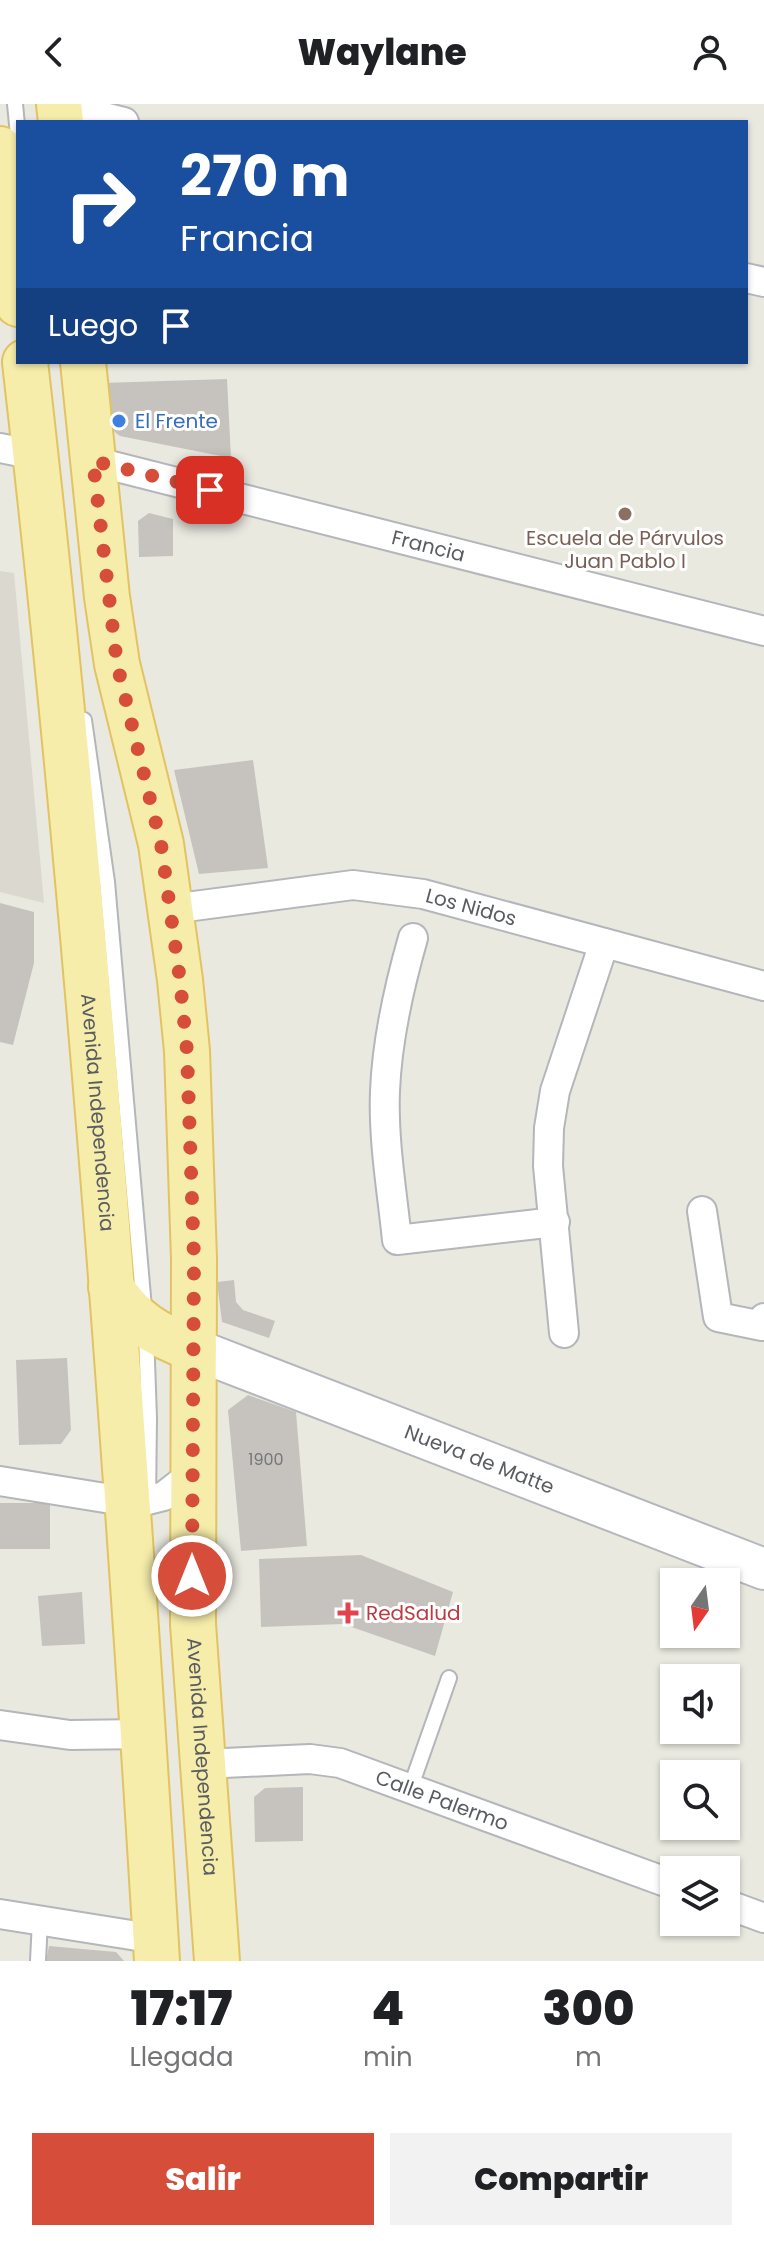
<!DOCTYPE html>
<html lang="es">
<meta charset="utf-8">
<style>
body{margin:0;font-family:Poppins,sans-serif;background:#f2f2f2;color:#202124;height:100vh;display:flex;flex-direction:column;font-size:30px;white-space:nowrap}
*{box-sizing:border-box;margin:0}
p{font-size:26px;color:#757577}
.icon{flex:none;width:44px;height:44px;fill:none;stroke:currentColor;stroke-width:2;stroke-linecap:round;stroke-linejoin:round}
.map{position:relative;height:1857px;overflow:hidden}
.drawer{display:flex;flex-direction:column;background:#fff;flex:1}
.drawer>*{flex:none}
.top-card{position:absolute;left:16px;top:16px;width:732px;height:244px;border-radius:0px;box-shadow:0 2px 6px #0004;background:#1a4fa0;color:#fff;overflow:hidden}
.needle{width:52px;rotate:194deg}
.fabs{position:absolute;left:660px;top:1464px;display:grid;gap:16px}
.fabs a{display:grid;place-items:center;width:80px;height:80px;border-radius:0px;background:#fff;box-shadow:0 2px 6px #0004;font-size:40px}
.pin{position:absolute;display:grid;place-items:center;width:68px;height:68px;color:#fff;margin:-34px;border-radius:16px;box-shadow:0 4px 12px #0006}
.me{position:absolute;width:88px;margin:-44px;rotate:0deg;stroke-linejoin:round;filter:drop-shadow(0 0 6px #0008)}
.turn{display:flex;align-items:center;gap:28px;height:168px;padding:0 32px;font-size:36px}
.turn .icon{width:104px;height:104px;stroke-width:2.5}
.turn b{display:block;font-size:56px;line-height:68px}
.then{display:flex;align-items:center;height:76px;padding:0 32px;background:#0003;gap:16px;font-size:30px}
.eta{display:flex;justify-content:space-evenly;align-items:center;height:136px;text-align:center}
.eta b{font-size:48px;font-weight:800;line-height:56px}
.button{display:flex;gap:16px;margin-top:auto;padding:16px 32px}
.button a{flex:1;height:92px;border-radius:0px;background:#d64d3a;color:#fff;font-size:32px;font-weight:800;line-height:92px;text-align:center}
.button a+a{background:#f2f2f2;color:#202124}
header{display:flex;justify-content:space-between;align-items:center;height:104px;padding:0 32px;background:#fff;font-size:36px;font-weight:800}
.map>svg:first-child{display:block}
.education{fill:#dad8cf}
.building{fill:#c6c3be}
.lines{fill:none;stroke-linecap:round;stroke-linejoin:round}
.lane-casing{stroke:#b3b6ba;stroke-width:18}
.street-casing{stroke:#b3b6ba;stroke-width:32}
.secondary-casing{stroke:#b4b7bc;stroke-width:44}
.primary-casing{stroke:#e2c362;stroke-width:48}
.lane{stroke:#fff;stroke-width:14}
.street{stroke:#fff;stroke-width:28}
.secondary{stroke:#fff;stroke-width:40}
.primary{stroke:#f6edaa;stroke-width:44}
.route{stroke:#d64d3a;stroke-width:14;stroke-dasharray:0 25.2}
.shop-dot{fill:#3f7fe0;stroke:#fff;stroke-width:3}
.education-dot{fill:#8d6e63;stroke:#fff;stroke-width:3}
.health-dot{fill:#e0444e;stroke:#fff;stroke-width:3}
.labels{text-anchor:middle;dominant-baseline:central;stroke-width:6;stroke-linejoin:round;paint-order:stroke}
.number-label{font-size:16px;fill:#747678}
.shop-label{font-size:20px;fill:#366cbe;stroke:#fff;text-anchor:start}
.education-label{font-size:20px;fill:#785e54;stroke:#fff}
.street-label{font-size:20px;fill:#595c60;stroke:#fff}
.health-label{font-size:20px;fill:#be3a42;stroke:#fff;text-anchor:start}
</style>
<header><svg class="icon" aria-label="back" viewBox="0 0 24 24"><path d="M15 5l-7 7 7 7"/></svg>Waylane<svg class="icon" aria-label="person" viewBox="0 0 24 24"><circle cx="12" cy="8" r="4"/><path d="M4 21q1-7 8-7t8 7"/></svg></header>
<div class="map">
<svg width="764" height="1857" viewBox="0 0 764 1857">
<rect width="100%" height="100%" fill="#eae9e0"/>
<polygon class="education" points="0,467 14,469 44,799 0,788"/>
<g class="building">
<polygon points="227,275 231,354 120,332 111,325 102,279"/>
<polygon points="149,409 173,415 173,452 139,453 138,417"/>
<polygon points="253,656 268,764 199,770 174,666"/>
<polygon points="0,799 34,808 34,859 13,941 0,938"/>
<polygon points="234,1176 236,1198 243,1206 275,1217 269,1234 222,1218 217,1178"/>
<polygon points="67,1254 71,1326 61,1340 19,1341 16,1256"/>
<polygon points="248,1291 296,1308 307,1442 241,1447 228,1306"/>
<rect x="0" y="1399" width="50" height="46"/>
<polygon points="361,1451 453,1488 435,1552 343,1520 261,1523 259,1455"/>
<polygon points="82,1488 85,1540 42,1542 38,1492"/>
<polygon points="303,1683 303,1737 255,1738 254,1693 265,1684"/>
<polygon points="49,1842 116,1848 124,1857 46,1857"/>
</g>
<g class="lines">
<g class="lane-casing">
<g id="lane">
<polyline points="15,0 18,31"/>
<polyline points="84,616 107,778 144,1204"/>
<polyline points="146,1229 149,1314 148,1400"/>
<polyline points="410,1685 449,1574"/>
<polyline points="38,1857 40,1816"/>
</g>
</g>
<g class="street-casing">
<g id="street">
<polyline points="77,0 104,13 124,18"/>
<polyline points="746,174 764,178"/>
<polyline points="0,344 35,351"/>
<path id="s1" d="M 93,357 L 764,527"/>
<path id="s2" d="M 171,805 L 353,781 L 423,790 L 764,882"/>
<path d="M 413,834 C 399,883 387,936 385,987 C 383,1036 392,1087 397,1136 L 555,1118"/>
<polyline points="702,1107 718,1213 762,1222 764,1214"/>
<polyline points="564,1229 548,1062 549,1024 555,987 604,839"/>
<polyline points="0,1377 136,1399 164,1392 192,1370"/>
<polyline points="0,1621 70,1631 143,1630"/>
<path id="s3" d="M 203,1660 L 310,1655 L 340,1659 L 674,1781"/>
<polyline points="726,1800 764,1814"/>
<polyline points="0,1810 156,1835"/>
</g>
</g>
<g class="secondary-casing">
<g id="secondary">
<path id="s4" d="M 194,1245 L 764,1465"/>
</g>
</g>
<g class="primary-casing">
<g id="primary">
<polyline points="59,0 61,18"/>
<polyline points="0,45 18,200"/>
<path id="s5" d="M 25,258 C 86,789 125,1323 157,1857"/>
<path id="s6" d="M 83,258 L 107,493 L 117,560 L 161,740 L 180,876 L 187,947 L 194,1155 L 193,1520 L 217,1857"/>
<path d="M 111,1183 C 134,1218 156,1231 194,1245"/>
</g>
</g>
<use href="#lane" class="lane"/>
<use href="#street" class="street"/>
<use href="#secondary" class="secondary"/>
<use href="#primary" class="primary"/>
</g>
<g class="lines">
<polyline class="route" points="192,1472 194,1155 187,947 180,876 161,740 117,560 93,357 210,386"/>
</g>
<circle class="shop-dot" cx="119" cy="317" r="8"/>
<circle class="education-dot" cx="625" cy="410" r="8"/>
<path class="health-dot" d="M344 1497h8v8h8v8h-8v8h-8v-8h-8v-8h8z"/>
<g class="labels">
<g class="number-label">
<text x="266" y="1355">1900</text>
</g>
<g class="shop-label">
<text x="135" y="317">El Frente</text>
</g>
<g class="education-label">
<text x="625" y="434">Escuela de Párvulos<tspan x="625" dy="23">Juan Pablo I</tspan></text>
</g>
<g class="street-label">
<text stroke="none"><textPath href="#s1" startOffset="346">Francia</textPath></text>
<text stroke="none"><textPath href="#s2" startOffset="304">Los Nidos</textPath></text>
<text stroke="none"><textPath href="#s5" startOffset="754">Avenida Independencia</textPath></text>
<text stroke="none"><textPath href="#s4" startOffset="306">Nueva de Matte</textPath></text>
<text stroke="none"><textPath href="#s6" startOffset="1404">Avenida Independencia</textPath></text>
<text stroke="none"><textPath href="#s3" startOffset="246">Calle Palermo</textPath></text>
</g>
<g class="health-label">
<text x="366" y="1509">RedSalud</text>
</g>
</g>
</svg>
<div class="fabs">
<a><svg class="needle" viewBox="-14 -14 28 28"><path d="M0-13l5 13h-10z" fill="#e53935"/><path d="M0 13l5-13h-10z" fill="#757577"/></svg></a>
<a><svg class="icon" aria-label="sound" viewBox="0 0 24 24"><path d="M4 9h4l5-4v14l-5-4H4zM17 9q2 3 0 6"/></svg></a>
<a><svg class="icon" aria-label="search" viewBox="0 0 24 24"><circle cx="10" cy="10" r="6"/><path d="M15 15l6 6"/></svg></a>
<a><svg class="icon" aria-label="layers" viewBox="0 0 24 24"><path d="M12 4l9 5-9 5-9-5zM3 14l9 5 9-5"/></svg></a>
</div>
<div class="pin" style="left:210px;top:386px;background:#d93025"><svg class="icon" aria-label="arrive" viewBox="0 0 24 24"><path d="M6 21V4h12l-3 4 3 4H6"/></svg></div>
<svg class="me" style="left:192px;top:1472px" viewBox="-20 -20 40 40"><circle r="17" fill="#d64d3a" stroke="#fff" stroke-width="3"/><path d="M0-11L8 9 0 5-8 9z" fill="#fff"/></svg>
<div class="top-card">
<div class="turn"><svg class="icon" aria-label="right" viewBox="0 0 24 24"><path d="M7 20v-9h11M14 6l5 5-5 5"/></svg><div><b>270 m</b>Francia</div></div>
<div class="then">Luego<svg class="icon" aria-label="arrive" viewBox="0 0 24 24"><path d="M6 21V4h12l-3 4 3 4H6"/></svg></div>
</div>
</div>
<section class="drawer">
<div class="eta">
<div><b>17:17</b><p>Llegada</p></div>
<div><b>4</b><p>min</p></div>
<div><b>300</b><p>m</p></div>
</div>
<div class="button"><a>Salir</a><a>Compartir</a></div>
</section>
